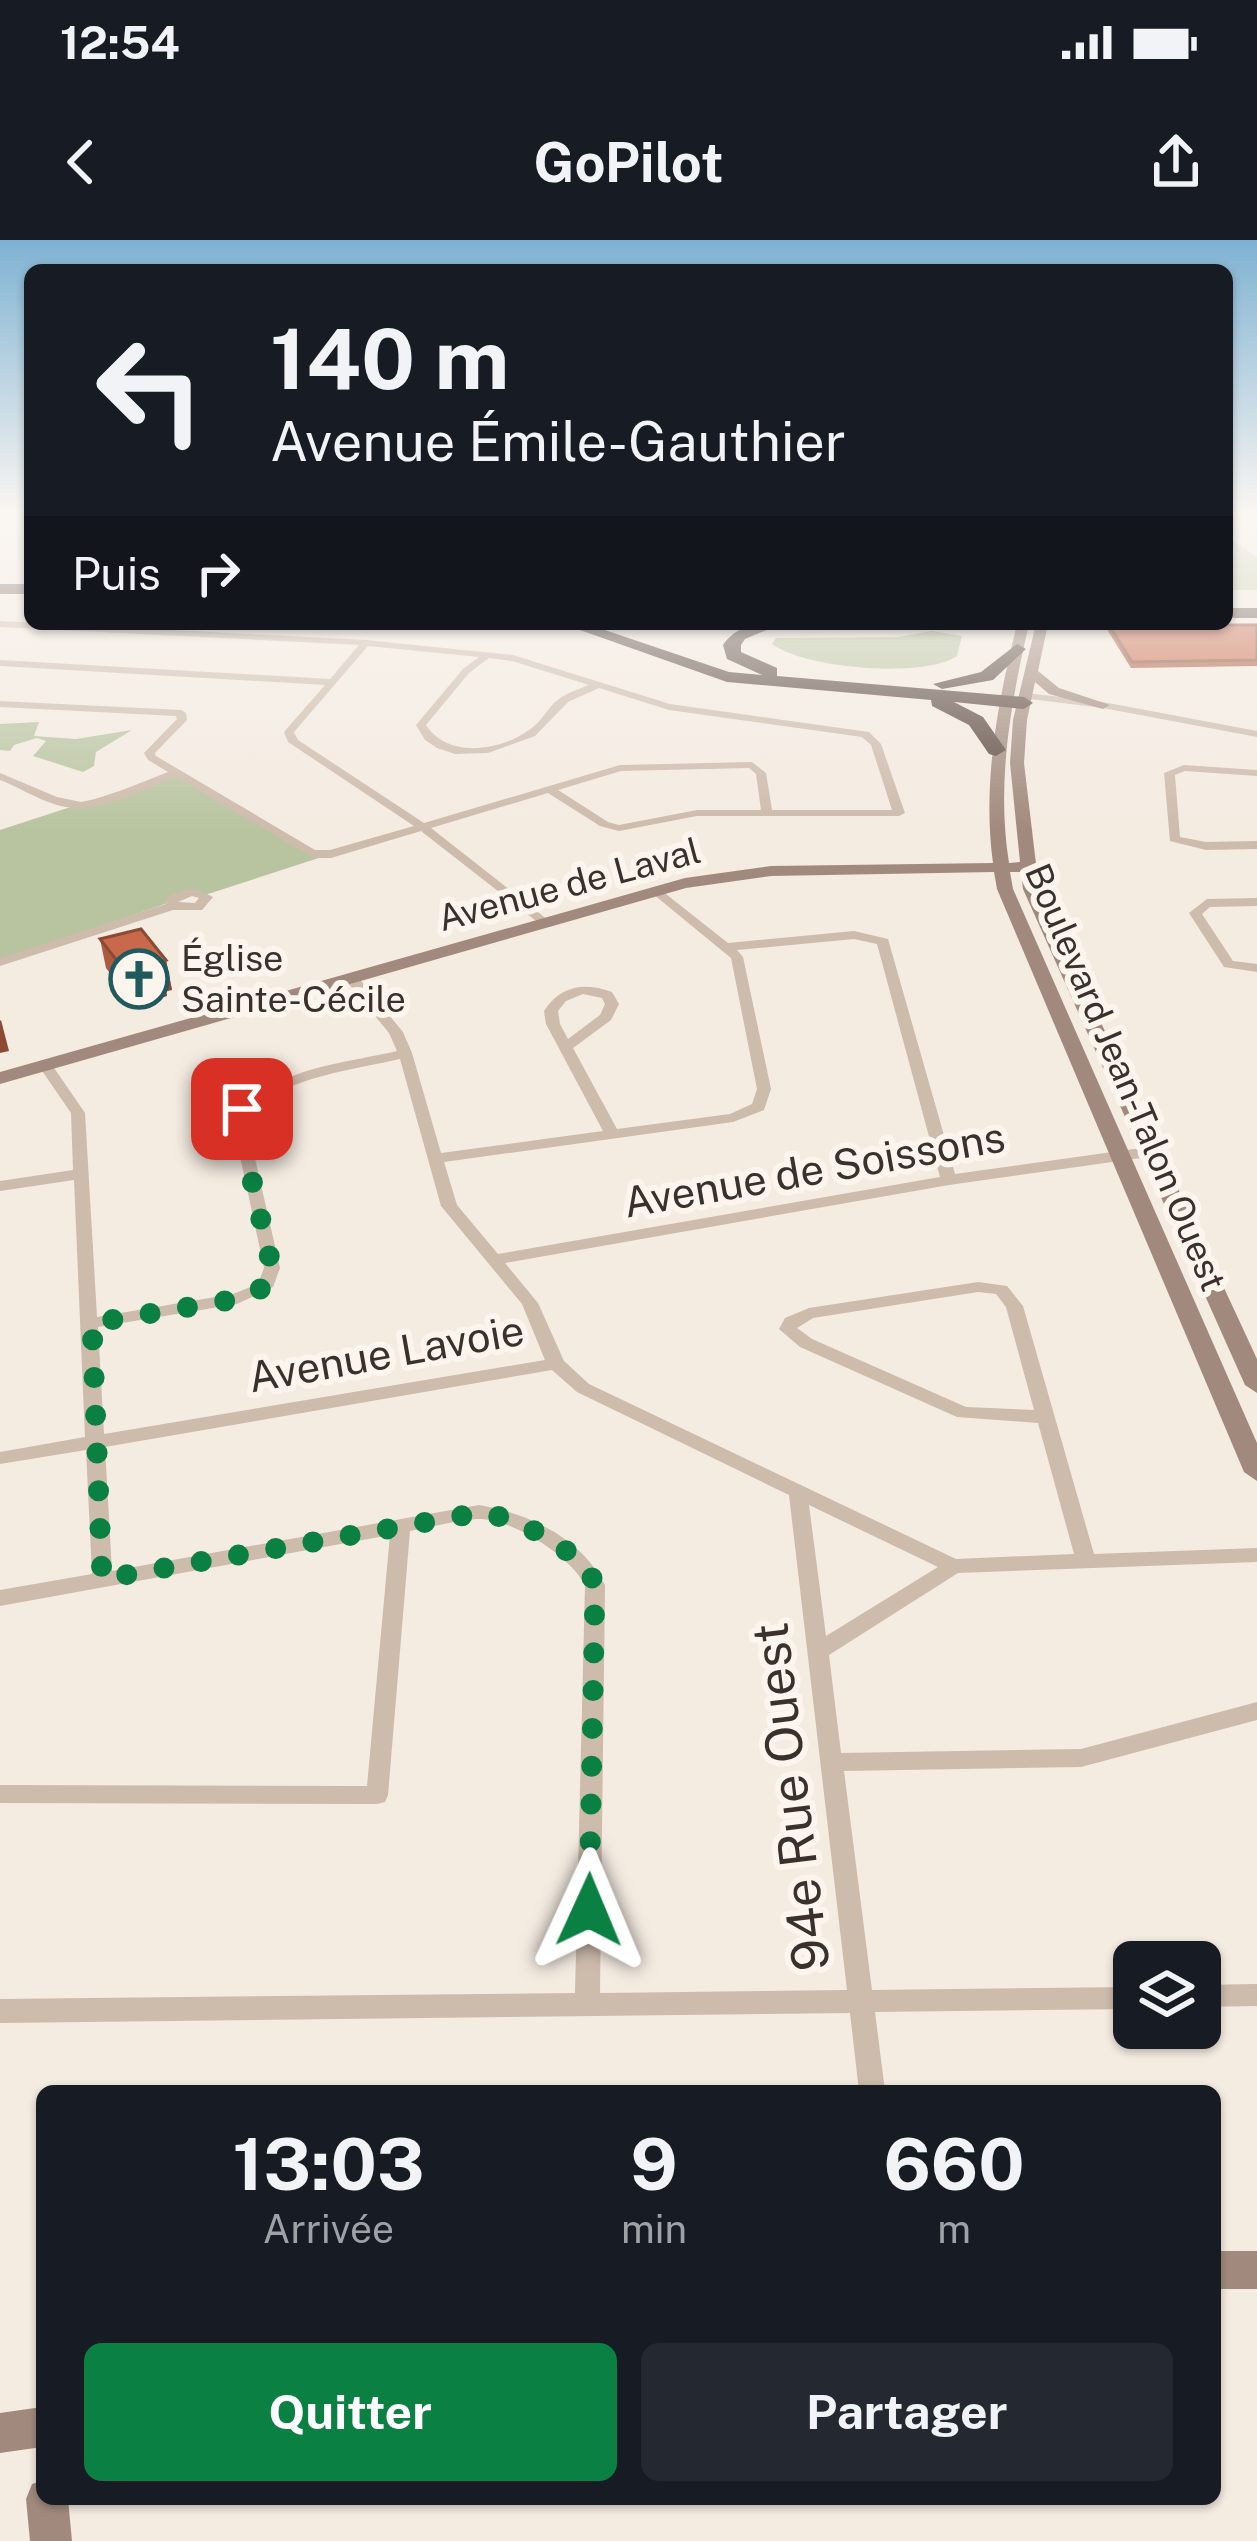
<!DOCTYPE html>
<html lang="fr">
<meta charset="utf-8">
<style>
body{margin:0;font-family:"Public Sans",sans-serif;background:#242831;color:#f1f3f6;height:100vh;display:flex;flex-direction:column;font-size:45px;white-space:nowrap}
*{box-sizing:border-box;margin:0}
p{font-size:39px;color:#9ea1a6}
.icon{flex:none;width:66px;height:66px;fill:none;stroke:currentColor;stroke-width:2;stroke-linecap:round;stroke-linejoin:round}
.map{position:relative;flex:1;overflow:hidden}
.drawer{position:absolute;left:36px;top:1845px;width:1185px;height:420px;display:flex;flex-direction:column;background:#171b24;border-radius:18px;box-shadow:0 3px 9px #0004}
.drawer>*{flex:none}
.guide{position:absolute;left:24px;top:24px;width:1209px;height:366px;border-radius:18px;box-shadow:0 3px 9px #0004;background:#171b24;color:#f1f3f6;overflow:hidden}
.tools{position:absolute;left:1113px;top:1701px;display:grid;gap:24px}
.tools a{display:grid;place-items:center;width:108px;height:108px;border-radius:18px;background:#171b24;box-shadow:0 3px 9px #0004;font-size:60px}
.pin{position:absolute;display:grid;place-items:center;width:102px;height:102px;color:#fff;margin:-51px;border-radius:24px;box-shadow:0 6px 18px #0006}
.me{position:absolute;width:132px;margin:-66px;rotate:1deg;stroke-linejoin:round;filter:drop-shadow(0 0 9px #0008)}
.turn{display:flex;align-items:center;gap:42px;height:252px;padding:0 48px;font-size:54px}
.turn .icon{width:156px;height:156px;stroke-width:2.5}
.turn b{display:block;font-size:84px;line-height:102px}
.then{display:flex;align-items:center;height:114px;padding:0 48px;background:#0003;gap:24px;font-size:45px}
.eta{display:flex;justify-content:space-evenly;align-items:center;height:204px;text-align:center}
.eta b{font-size:72px;font-weight:700;line-height:84px}
.action{display:flex;gap:24px;margin-top:auto;padding:24px 48px}
.action a{flex:1;height:138px;border-radius:18px;background:#0b8043;color:#fff;font-size:48px;font-weight:700;line-height:138px;text-align:center}
.action a+a{background:#242831;color:#f1f3f6}
.status{display:flex;justify-content:space-between;align-items:center;height:84px;padding:0 60px;background:#171b24;direction:ltr}
.status svg{height:33px;fill:currentColor}
header{display:flex;justify-content:space-between;align-items:center;height:156px;padding:0 48px;background:#171b24;font-size:54px;font-weight:700}
.map>svg:first-child{display:block}
.green{fill:#b8c4a0}
.lines{fill:none;stroke-linecap:round;stroke-linejoin:round}
.street{fill:#cdbbac;fill-rule:evenodd}
.secondary{fill:#a18a7d;fill-rule:evenodd}
.highway{fill:#5c4a42;fill-rule:evenodd}
.wall{fill:#ac5a40}
.shaded-wall{fill:#8c4a34}
.building{fill:#c8694b;stroke:#8c4a34;stroke-width:3}
.route{stroke:#0b8043;stroke-width:21;stroke-dasharray:0 37.8}
.labels{text-anchor:middle;dominant-baseline:central;stroke-width:12;stroke-linejoin:round;paint-order:stroke}
.far-street-label{font-size:36px;fill:#3b302b;stroke:#fbf5ee}
.far-poi-label{font-size:36px;fill:#3b302b;stroke:#fbf5ee;text-anchor:start}
.street-label{font-size:42px;fill:#3b302b;stroke:#fbf5ee}
.near-street-label{font-size:51px;fill:#3b302b;stroke:#fbf5ee}
</style>
<div class="status"><b>12:54</b><svg viewBox="0 0 49 12"><path d="M0 12V9h3v3zM5 12V6h3v6zM10 12V3h3v9zM15 12V0h3v12zM26 1h20v11H26zM47 4h2v5h-2z"/></svg></div>
<header><svg class="icon" aria-label="back" viewBox="0 0 24 24"><path d="M15 5l-7 7 7 7"/></svg>GoPilot<svg class="icon" aria-label="share" viewBox="0 0 24 24"><path d="M12 15V3M7 8l5-5 5 5M5 13v7h14v-7"/></svg></header>
<div class="map">
<svg width="1257" height="2301" viewBox="0 0 1257 2301">
<rect width="100%" height="100%" fill="#f4ebe1"/>
<g class="green">
<polygon points="1227,297 1257,317 1257,350 1227,350"/>
<path d="M 932,391 L 962,396 L 957,416 C 923,439 803,428 772,404 L 776,398 L 898,397 Z"/>
<polygon points="39,482 34,496 76,499 132,490 96,512 94,526 83,532 33,516 46,501 37,498 14,505 10,511 0,510 0,484"/>
<polygon points="178,532 309,613 331,614 205,655 196,653 0,722 0,590"/>
</g>
<g class="lines">
<g class="street">
<path d="M 0,381 L 366,400 L 513,415 L 670,464 L 869,492 L 881,504 L 905,573 L 899,576 L 697,576 L 619,591 L 600,586 L 548,553 L 431,588 L 548,680 L 548,686 L 544,687 L 421,591 L 331,618 L 313,618 L 176,537 C 138,551 95,578 54,564 C 35,558 18,547 0,540 L 0,533 L 57,557 L 81,562 L 105,557 L 168,532 L 148,520 L 144,513 L 177,479 L 176,476 L 0,467 L 0,461 L 181,470 L 186,473 L 187,480 L 155,513 L 156,516 L 315,610 L 330,610 L 414,586 L 288,502 L 284,492 L 325,445 L 0,426 L 0,420 L 330,439 L 359,405 L 0,387 ZM 368,406 L 479,417 L 463,429 L 416,485 L 425,500 L 437,508 L 455,514 L 488,513 L 535,496 L 568,462 L 599,448 L 669,470 L 862,497 L 871,505 L 892,570 L 772,570 L 766,533 L 752,522 L 620,525 L 424,583 L 298,500 L 294,492 ZM 489,418 L 512,421 L 589,445 C 577,450 565,453 555,462 C 546,471 540,483 529,490 C 500,511 448,519 426,485 L 469,433 ZM 749,528 L 756,534 L 761,570 L 697,570 L 619,585 L 608,582 L 558,550 L 621,531 Z"/>
<polygon points="1026,453 1103,462 1257,491 1257,497 1103,468 1022,458 1022,454"/>
<polygon points="1184,525 1257,530 1257,536 1185,531 1175,535 1180,597 1206,602 1257,601 1257,609 1206,610 1170,601 1164,533"/>
<path d="M 657,647 L 728,703 L 854,691 L 888,699 L 955,934 L 1148,907 L 1156,912 L 1148,917 L 949,945 L 505,1023 L 538,1063 L 564,1121 L 589,1144 L 956,1319 L 1074,1314 L 1038,1183 L 957,1177 L 800,1107 L 779,1089 L 785,1078 L 809,1068 L 978,1042 L 1007,1046 L 1023,1066 L 1094,1314 L 1257,1308 L 1257,1322 L 958,1333 L 829,1415 L 841,1513 L 1081,1509 L 1257,1462 L 1257,1480 L 1081,1527 L 844,1531 L 872,1750 L 1134,1747 L 1134,1769 L 875,1772 L 885,1851 L 859,1851 L 850,1773 L 0,1783 L 0,1759 L 575,1753 L 585,1345 C 569,1315 510,1277 476,1279 C 454,1281 432,1287 410,1291 L 388,1555 L 385,1562 L 377,1564 L 0,1563 L 0,1545 L 367,1546 L 390,1295 L 0,1366 L 0,1350 L 92,1334 L 86,1210 L 0,1224 L 0,1212 L 85,1197 L 74,940 L 0,951 L 0,941 L 73,930 L 71,873 L 38,825 L 40,822 L 50,822 L 85,873 L 97,1077 L 233,1054 L 258,1044 L 264,1028 L 232,879 C 266,829 342,824 397,811 L 389,793 L 344,738 L 351,734 L 356,735 L 403,792 L 412,813 L 441,913 L 603,891 L 546,784 L 544,771 C 561,745 584,742 612,752 L 619,764 L 611,780 L 573,808 L 617,889 L 730,874 L 752,864 L 757,849 L 731,718 L 653,654 L 651,651 ZM 854,699 L 877,704 L 940,937 L 498,1014 L 457,965 L 444,922 L 733,882 L 764,870 L 771,849 L 743,717 L 737,710 ZM 583,754 L 602,758 L 605,764 L 600,775 L 568,799 L 560,784 L 558,771 L 566,761 ZM 400,819 L 441,966 L 522,1064 L 545,1120 L 104,1194 L 98,1087 L 237,1064 L 273,1047 L 280,1028 L 246,879 C 274,838 354,830 400,819 ZM 978,1052 L 996,1054 L 1006,1067 L 1034,1170 L 966,1167 L 812,1099 L 797,1088 L 813,1078 ZM 552,1130 L 577,1152 L 789,1255 L 847,1750 L 600,1753 L 605,1345 C 582,1299 529,1273 479,1265 L 112,1331 L 105,1207 ZM 809,1265 L 938,1327 L 826,1396 Z"/>
<path d="M 188,649 L 196,649 L 213,657 L 202,670 L 173,670 L 0,726 L 0,718 L 166,664 L 167,656 ZM 192,656 L 199,658 L 195,663 L 178,662 Z"/>
<polygon points="1257,658 1257,666 1210,667 1202,674 1233,721 1257,724 1257,732 1224,727 1189,673 1207,659"/>
<polygon points="1257,1744 1257,1766 1200,1767 1200,1745"/>
</g>
<g class="secondary">
<path d="M 1017,384 L 1029,384 C 1011,462 996,542 1009,623 L 1020,622 L 1010,523 L 1013,480 L 1036,384 L 1048,384 L 1038,431 L 1059,448 L 1110,465 L 1103,469 L 1049,454 L 1035,442 L 1027,480 L 1024,523 L 1039,649 L 1257,1119 L 1257,1153 L 1245,1145 L 1023,649 L 1021,632 L 1010,632 L 1013,649 L 1257,1203 L 1257,1241 L 1244,1232 L 997,649 L 994,632 L 771,636 L 686,648 L 0,844 L 0,832 L 685,638 L 771,626 L 993,623 C 982,542 998,462 1017,384 Z"/>
<rect x="1215" y="2011" width="42" height="38"/>
<polygon points="42,2167 42,2207 0,2213 0,2173"/>
<polygon points="42,2241 42,2259 68,2259 72,2301 30,2301 26,2259 32,2244"/>
</g>
<g class="highway">
<rect x="0" y="344" width="30" height="10"/>
<rect x="1227" y="368" width="30" height="10"/>
<path d="M 563,384 L 587,384 L 729,432 L 762,435 L 727,419 L 723,405 C 738,384 757,384 781,384 L 745,399 L 741,405 L 741,412 L 777,428 L 777,436 L 1024,457 L 1033,463 L 1024,469 L 954,462 L 983,477 L 1006,510 L 996,516 L 989,514 L 969,485 L 932,466 L 931,460 L 727,442 Z"/>
<polygon points="1017,404 1026,409 993,440 942,449 933,444 981,432"/>
</g>
</g>
<g class="wall">
<polygon points="1109,385 1257,385 1257,426 1131,428 1108,391"/>
<polygon points="100,699 166,720 172,750 166,751 167,756 134,764 106,728"/>
</g>
<g class="shaded-wall">
<polygon points="166,720 172,750 166,751 167,756 134,764 128,735"/>
<polygon points="1,780 9,811 0,813 0,781"/>
</g>
<g class="building">
<polygon points="1109,385 1257,385 1257,420 1132,422"/>
<polygon points="141,689 166,720 158,722 161,726 128,735 100,699"/>
</g>
<linearGradient id="sky" x2="0" y2="1"><stop stop-color="#7eb2d2"/><stop offset="0.46" stop-color="#faf6f2"/><stop offset="1" stop-color="#faf6f2" stop-opacity="0"/></linearGradient>
<rect width="1257" height="591" fill="url(#sky)"/>
<g class="lines">
<path class="route" d="M 242,869 L 238,879 L 272,1028 L 265,1047 L 237,1059 L 92,1083 L 102,1339 L 478,1273 C 511,1273 586,1313 595,1345 L 589,1670"/>
</g>
<defs>
<g id="church-ring" transform="scale(3)"><circle r="9.5" fill="#fbf5ee" stroke="#1f5a5e" stroke-width="1.5"/><path d="M-1.2-6h2.4v3.5h3.3v2.4h-3.3V6h-2.4V-.1h-3.3v-2.4h3.3Z" fill="#1f5a5e"/></g>
</defs>
<g fill-rule="evenodd">
<use href="#church-ring" x="139" y="739"/>
</g>
<g class="labels">
<g class="far-street-label">
<text transform="translate(569 644) rotate(-15)">Avenue de Laval</text>
<text transform="translate(1126 837) rotate(67)">Boulevard Jean-Talon Ouest</text>
</g>
<g class="far-poi-label">
<text x="181" y="718">Église<tspan x="181" dy="41">Sainte-Cécile</tspan></text>
</g>
<g class="street-label">
<text transform="translate(814 929) rotate(-10)">Avenue de Soissons</text>
<text transform="translate(386 1113) rotate(-10)">Avenue Lavoie</text>
</g>
<g class="near-street-label">
<text transform="translate(790 1557) rotate(-97)">94e Rue Ouest</text>
</g>
</g>
</svg>
<div class="tools">
<a><svg class="icon" aria-label="layers" viewBox="0 0 24 24"><path d="M12 4l9 5-9 5-9-5zM3 14l9 5 9-5"/></svg></a>
</div>
<div class="pin" style="left:242px;top:869px;background:#d93025"><svg class="icon" aria-label="arrive" viewBox="0 0 24 24"><path d="M6 21V4h12l-3 4 3 4H6"/></svg></div>
<svg class="me" style="left:589px;top:1670px" viewBox="-20 -20 40 40"><path d="M0-17L14 15 0 8-14 15z" fill="#0b8043" stroke="#fff" stroke-width="4"/></svg>
<div class="guide">
<div class="turn"><svg class="icon" aria-label="left" viewBox="0 0 24 24"><path d="M17 20v-9H6M10 6l-5 5 5 5"/></svg><div><b>140 m</b>Avenue Émile-Gauthier</div></div>
<div class="then">Puis<svg class="icon" aria-label="right" viewBox="0 0 24 24"><path d="M7 20v-9h11M14 6l5 5-5 5"/></svg></div>
</div>
<section class="drawer">
<div class="eta">
<div><b>13:03</b><p>Arrivée</p></div>
<div><b>9</b><p>min</p></div>
<div><b>660</b><p>m</p></div>
</div>
<div class="action"><a>Quitter</a><a>Partager</a></div>
</section>
</div>
